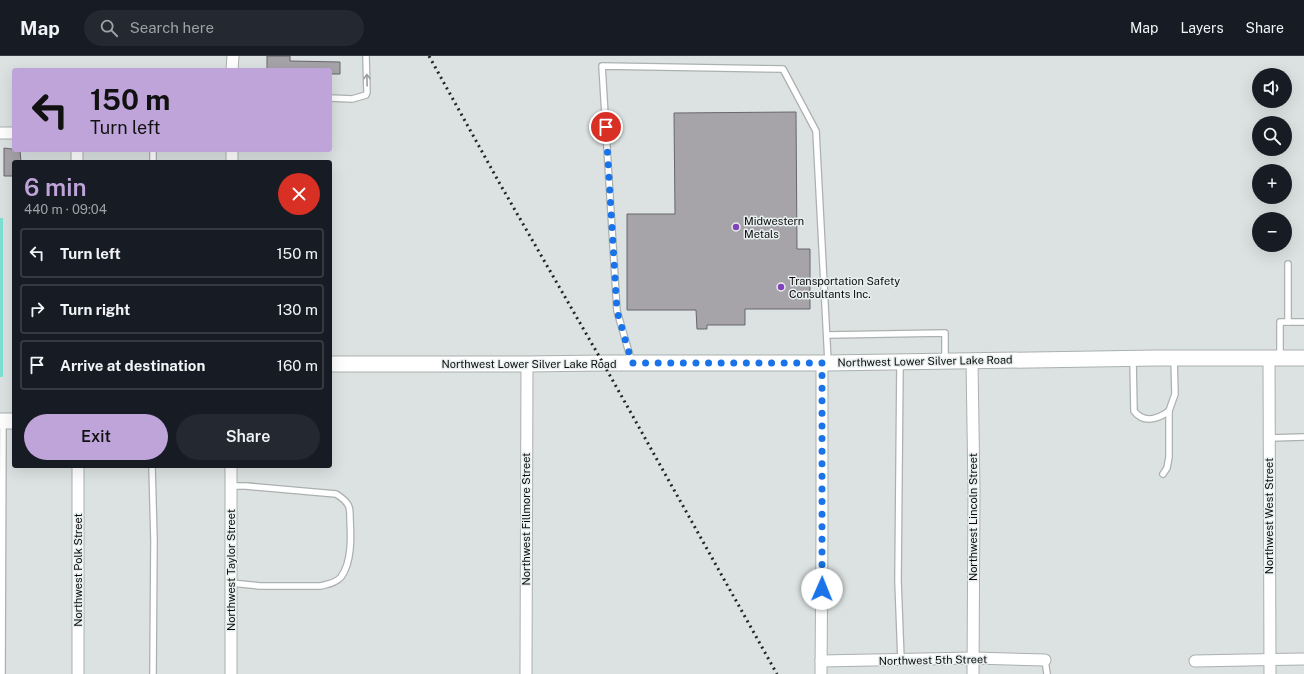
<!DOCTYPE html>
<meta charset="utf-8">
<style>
body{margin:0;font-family:"Public Sans",sans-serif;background:#242831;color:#f1f3f6;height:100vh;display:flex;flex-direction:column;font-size:15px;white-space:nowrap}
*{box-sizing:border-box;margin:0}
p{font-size:13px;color:#9ea1a6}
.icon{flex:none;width:22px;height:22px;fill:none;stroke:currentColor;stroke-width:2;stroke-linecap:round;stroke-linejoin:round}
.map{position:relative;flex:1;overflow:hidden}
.drawer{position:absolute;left:12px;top:104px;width:320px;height:308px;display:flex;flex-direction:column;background:#171b24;border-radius:4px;box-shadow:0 4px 16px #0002}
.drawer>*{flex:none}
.guide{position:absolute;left:12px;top:12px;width:320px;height:84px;border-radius:4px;box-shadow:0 4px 16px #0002;background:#bfa4da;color:#111;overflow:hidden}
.tools{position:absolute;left:1252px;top:12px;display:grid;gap:8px}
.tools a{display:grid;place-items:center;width:40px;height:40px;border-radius:50%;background:#171b24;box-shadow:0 4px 16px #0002;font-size:20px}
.pin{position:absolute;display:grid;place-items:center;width:34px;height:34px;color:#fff;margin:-17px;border:2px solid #fff;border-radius:50%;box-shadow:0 1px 4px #0007}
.me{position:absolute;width:44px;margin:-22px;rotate:1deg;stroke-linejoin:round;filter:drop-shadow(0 0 3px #0008)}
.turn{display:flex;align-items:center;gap:14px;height:84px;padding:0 12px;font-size:18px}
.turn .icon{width:52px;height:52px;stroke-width:2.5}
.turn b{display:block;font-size:28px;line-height:34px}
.round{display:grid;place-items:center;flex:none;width:42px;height:42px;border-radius:21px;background:#242831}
.summary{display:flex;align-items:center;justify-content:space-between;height:68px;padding:0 12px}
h1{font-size:24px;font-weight:600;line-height:30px;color:#bfa4da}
.primary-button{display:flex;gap:8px;margin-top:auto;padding:8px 12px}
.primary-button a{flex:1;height:46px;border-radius:24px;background:#bfa4da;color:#111;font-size:16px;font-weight:600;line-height:46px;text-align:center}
.primary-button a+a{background:#242831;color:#f1f3f6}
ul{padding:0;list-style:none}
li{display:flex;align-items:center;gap:12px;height:50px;margin:0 8px 6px;padding:0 4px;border:2px solid #363941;border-radius:4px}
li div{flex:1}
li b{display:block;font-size:15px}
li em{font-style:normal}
header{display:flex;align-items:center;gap:24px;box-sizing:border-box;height:56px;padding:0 20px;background:#171b24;border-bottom:1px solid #363941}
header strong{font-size:19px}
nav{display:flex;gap:22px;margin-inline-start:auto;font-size:14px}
.search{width:280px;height:36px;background:#242831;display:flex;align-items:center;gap:10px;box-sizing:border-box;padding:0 14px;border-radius:22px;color:#9ea1a6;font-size:15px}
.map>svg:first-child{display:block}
.green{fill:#7ee1d3}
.building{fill:#a6a4a9;stroke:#69676b}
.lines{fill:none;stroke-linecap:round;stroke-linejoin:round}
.lane-casing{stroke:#aab1af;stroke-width:8}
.street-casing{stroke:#aab1af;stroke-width:13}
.secondary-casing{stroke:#aab1af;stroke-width:17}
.lane{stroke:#fff;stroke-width:5.5}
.street{stroke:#fff;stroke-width:11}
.secondary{stroke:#fff;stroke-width:15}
.rail{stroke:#212424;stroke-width:3;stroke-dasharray:2 4;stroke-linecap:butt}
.oneway{stroke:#9d9e9e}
.route{stroke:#1a73e8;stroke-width:7;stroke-dasharray:0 12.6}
.poi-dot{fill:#8243b8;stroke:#e8efee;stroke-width:1.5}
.labels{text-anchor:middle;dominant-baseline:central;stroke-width:3;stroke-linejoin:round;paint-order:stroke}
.poi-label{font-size:11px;fill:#0a0c0c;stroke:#e8efee;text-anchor:start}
.street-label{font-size:11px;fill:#0a0c0c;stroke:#e8efee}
</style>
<header>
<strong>Map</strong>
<div class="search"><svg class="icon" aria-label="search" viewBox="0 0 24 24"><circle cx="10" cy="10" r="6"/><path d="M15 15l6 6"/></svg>Search here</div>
<nav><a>Map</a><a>Layers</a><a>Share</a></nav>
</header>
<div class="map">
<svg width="1304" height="618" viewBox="0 0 1304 618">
<rect width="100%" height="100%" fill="#dbe2e1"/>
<rect class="green" x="0" y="162" width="3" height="159"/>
<g class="building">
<polygon points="267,0 290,0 290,5 340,6 340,18 330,18 330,14 267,14"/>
<polygon points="796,56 797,193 810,193 810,253 745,253 745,269 707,269 707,273 697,273 696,254 627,254 627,158 675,158 674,57"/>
<polygon points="4,92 20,94 21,106 14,106 14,120 4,120"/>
</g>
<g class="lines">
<g class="lane-casing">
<g id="lane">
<polyline points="330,42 352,43 366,39 367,36 366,0"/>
<polyline points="153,94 153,106"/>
<polyline points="1288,208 1288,266"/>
<polyline points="827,279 945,277 945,305"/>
<polyline points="1280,302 1280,266 1304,266"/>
<path d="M 1133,304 L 1134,355 C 1144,368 1158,363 1169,355"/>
<polyline points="632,307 617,255 602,10 783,13 816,75 828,306"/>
<polyline points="900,307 898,525 901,604"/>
<polyline points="1269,382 1304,381"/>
<polyline points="152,410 154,484 153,618"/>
<polyline points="1163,418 1167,412 1169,401 1169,355 1175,338 1174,302"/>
<path d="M 231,527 L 260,530 L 321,530 C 328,528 336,527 341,521 C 352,506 351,481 350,463 C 350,460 350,454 349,451 C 347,445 341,441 336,438 L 246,430 L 231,430"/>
<polyline points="1045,604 1047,618"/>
<polyline points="2,618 3,366"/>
</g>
</g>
<g class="street-casing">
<g id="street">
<polyline points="232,14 233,0"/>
<polyline points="0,77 14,77"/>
<polyline points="77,94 77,106"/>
<polyline points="232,106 232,94"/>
<polyline points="1269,302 1270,618"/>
<polyline points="972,305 974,435 973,618"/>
<polyline points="78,410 78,618"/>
<polyline points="821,605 973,602 1045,604"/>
<polyline points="1195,605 1304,603"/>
<polyline points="231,618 231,410"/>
<polyline points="526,618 527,308"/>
<polyline points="821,618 822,476 822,307"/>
</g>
</g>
<g class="secondary-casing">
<g id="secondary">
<polyline points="330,308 527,308 603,307 828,307 1157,302 1304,302"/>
<polyline points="0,365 14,365"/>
</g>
</g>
<use href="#lane" class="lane"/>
<use href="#street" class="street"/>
<use href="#secondary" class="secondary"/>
<polyline class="rail" points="429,0 500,128 603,307 777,618"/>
</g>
<defs><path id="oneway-shaft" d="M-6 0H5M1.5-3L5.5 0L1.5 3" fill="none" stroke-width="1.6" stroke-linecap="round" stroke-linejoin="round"/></defs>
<use class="oneway" href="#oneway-shaft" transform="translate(367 24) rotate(-91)"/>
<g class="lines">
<polyline class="route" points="606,71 617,255 632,307 822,307 822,533"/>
</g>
<g class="poi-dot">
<circle cx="736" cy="171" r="4"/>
<circle cx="781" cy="231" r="4"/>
</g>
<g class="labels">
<g class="poi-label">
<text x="744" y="165">Midwestern<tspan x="744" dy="13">Metals</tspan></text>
<text x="789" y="225">Transportation Safety<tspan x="789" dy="13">Consultants Inc.</tspan></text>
</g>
<g class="street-label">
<text transform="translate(925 305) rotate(-1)">Northwest Lower Silver Lake Road</text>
<text x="529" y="308">Northwest Lower Silver Lake Road</text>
<text transform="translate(1269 460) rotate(-90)">Northwest West Street</text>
<text transform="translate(973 461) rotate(-90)">Northwest Lincoln Street</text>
<text transform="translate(526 463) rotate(-90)">Northwest Fillmore Street</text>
<text transform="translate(78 514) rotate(-90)">Northwest Polk Street</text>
<text transform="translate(231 514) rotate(-90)">Northwest Taylor Street</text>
<text transform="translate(933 604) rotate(-1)">Northwest 5th Street</text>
</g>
</g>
</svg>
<div class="tools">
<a><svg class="icon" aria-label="sound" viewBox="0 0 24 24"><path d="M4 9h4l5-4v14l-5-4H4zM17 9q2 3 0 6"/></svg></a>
<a><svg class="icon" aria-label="search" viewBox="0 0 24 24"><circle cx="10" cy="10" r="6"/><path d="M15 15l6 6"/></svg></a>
<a>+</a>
<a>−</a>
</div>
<div class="pin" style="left:606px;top:71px;background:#d93025"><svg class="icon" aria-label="arrive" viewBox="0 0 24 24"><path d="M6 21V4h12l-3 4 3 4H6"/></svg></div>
<svg class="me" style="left:822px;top:533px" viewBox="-20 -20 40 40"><circle r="19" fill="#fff"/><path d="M0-13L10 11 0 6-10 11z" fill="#1a73e8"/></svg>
<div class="guide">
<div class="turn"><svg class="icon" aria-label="left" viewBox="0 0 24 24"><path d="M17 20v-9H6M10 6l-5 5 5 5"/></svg><div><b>150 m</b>Turn left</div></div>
</div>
<section class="drawer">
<div class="summary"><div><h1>6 min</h1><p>440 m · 09:04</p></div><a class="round" style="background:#d93025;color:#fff"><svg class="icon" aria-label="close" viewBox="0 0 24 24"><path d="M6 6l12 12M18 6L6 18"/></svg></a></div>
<ul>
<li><svg class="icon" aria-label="left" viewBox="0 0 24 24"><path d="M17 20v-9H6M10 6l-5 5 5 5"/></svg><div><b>Turn left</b></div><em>150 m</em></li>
<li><svg class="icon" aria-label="right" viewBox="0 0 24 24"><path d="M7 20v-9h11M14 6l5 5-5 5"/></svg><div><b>Turn right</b></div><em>130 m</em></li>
<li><svg class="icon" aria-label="arrive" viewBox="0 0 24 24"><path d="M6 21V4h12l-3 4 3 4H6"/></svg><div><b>Arrive at destination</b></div><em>160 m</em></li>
</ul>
<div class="primary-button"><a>Exit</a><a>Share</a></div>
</section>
</div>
